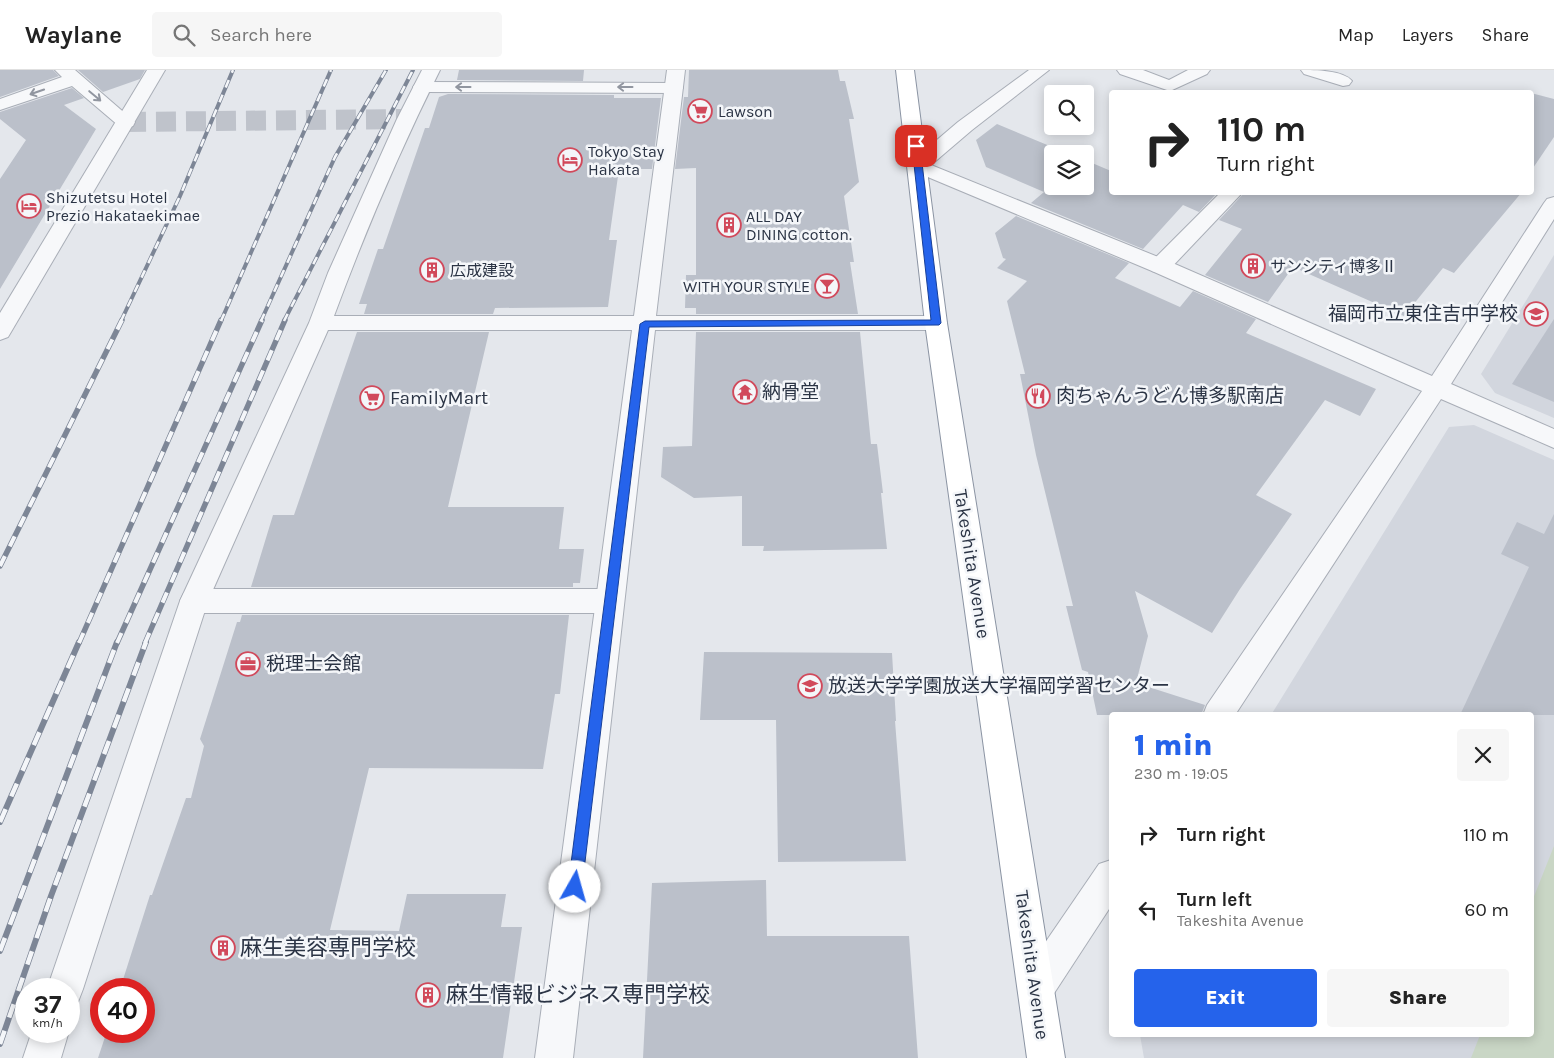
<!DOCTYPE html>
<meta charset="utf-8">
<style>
body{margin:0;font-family:Karla,"Noto Sans JP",sans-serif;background:#f6f6f6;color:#222;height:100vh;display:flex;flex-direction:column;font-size:19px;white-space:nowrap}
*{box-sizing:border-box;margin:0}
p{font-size:16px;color:#767676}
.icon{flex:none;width:28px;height:28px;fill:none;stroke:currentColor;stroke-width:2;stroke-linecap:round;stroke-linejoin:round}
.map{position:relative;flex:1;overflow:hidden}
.panel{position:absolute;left:1109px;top:642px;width:425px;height:325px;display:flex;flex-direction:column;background:#fff;border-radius:5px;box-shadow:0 2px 12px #0003}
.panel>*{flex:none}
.guide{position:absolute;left:1109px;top:20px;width:425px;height:105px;border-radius:5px;box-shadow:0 2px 12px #0003;background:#fff;color:#222;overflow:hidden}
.fabs{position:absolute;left:1044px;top:15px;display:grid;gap:10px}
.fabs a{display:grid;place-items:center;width:50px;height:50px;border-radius:5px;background:#fff;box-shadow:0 2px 12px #0003;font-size:25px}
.speed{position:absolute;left:15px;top:908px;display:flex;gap:10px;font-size:25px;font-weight:700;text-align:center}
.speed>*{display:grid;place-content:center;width:65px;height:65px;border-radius:50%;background:#fff;box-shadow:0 2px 12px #0003;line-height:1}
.speed small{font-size:12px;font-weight:400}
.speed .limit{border:8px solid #d22;background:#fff;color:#111}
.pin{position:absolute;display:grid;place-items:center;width:42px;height:42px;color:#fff;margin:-21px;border-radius:10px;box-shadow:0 2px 8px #0006}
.me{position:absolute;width:55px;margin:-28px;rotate:7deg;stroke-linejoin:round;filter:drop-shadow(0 0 4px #0008)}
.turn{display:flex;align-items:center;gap:18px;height:105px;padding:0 25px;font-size:22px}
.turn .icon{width:65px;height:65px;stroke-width:2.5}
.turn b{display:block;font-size:35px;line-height:42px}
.round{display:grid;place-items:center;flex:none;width:52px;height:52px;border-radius:5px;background:#f6f6f6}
.summary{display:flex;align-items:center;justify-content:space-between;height:85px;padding:0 25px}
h1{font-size:30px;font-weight:800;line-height:38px;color:#2563eb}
.action{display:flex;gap:10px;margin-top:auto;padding:10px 25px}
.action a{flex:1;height:58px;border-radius:5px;background:#2563eb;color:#fff;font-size:20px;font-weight:800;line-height:58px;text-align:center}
.action a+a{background:#f6f6f6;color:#222}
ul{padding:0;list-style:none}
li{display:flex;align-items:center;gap:15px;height:75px;padding:0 25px}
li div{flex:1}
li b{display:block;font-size:19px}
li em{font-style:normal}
header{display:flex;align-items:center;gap:30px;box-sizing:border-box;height:70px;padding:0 25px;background:#fff;border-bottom:1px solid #e0e0e0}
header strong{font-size:24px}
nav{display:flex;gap:28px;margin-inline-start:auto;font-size:18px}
.search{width:350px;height:45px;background:#f6f6f6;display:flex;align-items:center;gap:12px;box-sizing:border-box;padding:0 18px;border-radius:5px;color:#767676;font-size:19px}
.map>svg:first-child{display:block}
.built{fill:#d2d6de}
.green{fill:#c9d6c5}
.building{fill:#bbc0ca}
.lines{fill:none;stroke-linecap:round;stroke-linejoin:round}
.minor-tunnel{stroke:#bfc3cb;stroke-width:20;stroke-dasharray:20 10;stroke-linecap:butt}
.minor-casing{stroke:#a9aeb7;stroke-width:2}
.tertiary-casing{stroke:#a9aeb7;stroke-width:2}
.trunk-casing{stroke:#8b94a3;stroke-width:2}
.minor{fill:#f7f8fa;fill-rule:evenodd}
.tertiary{fill:#f7f8fa;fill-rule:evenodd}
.trunk{fill:#fff;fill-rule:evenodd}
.rail-far2-casing{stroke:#7d8696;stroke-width:4}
.rail-far1-casing{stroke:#7d8696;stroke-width:5.5}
.rail-casing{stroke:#7d8696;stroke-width:6}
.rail-far2{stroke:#f4f6f9;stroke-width:2.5;stroke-dasharray:8;stroke-linecap:butt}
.rail-far1{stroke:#f4f6f9;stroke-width:4;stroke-dasharray:11;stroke-linecap:butt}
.rail{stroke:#f4f6f9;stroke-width:4.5;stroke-dasharray:14;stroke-linecap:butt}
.oneway{stroke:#9196a0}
.route{fill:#2563eb;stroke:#184099}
.labels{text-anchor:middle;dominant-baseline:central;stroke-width:5;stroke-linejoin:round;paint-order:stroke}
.far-poi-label{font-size:16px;fill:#2b3445;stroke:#f4f6f9;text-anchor:start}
.poi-label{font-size:19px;fill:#2b3445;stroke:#f4f6f9;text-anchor:start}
.street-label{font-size:19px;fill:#2b3445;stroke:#f4f6f9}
.near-poi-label{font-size:22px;fill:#2b3445;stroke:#f4f6f9;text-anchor:start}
</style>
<header>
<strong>Waylane</strong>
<div class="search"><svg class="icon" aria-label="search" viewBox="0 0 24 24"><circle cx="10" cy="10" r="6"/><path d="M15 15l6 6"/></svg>Search here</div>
<nav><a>Map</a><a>Layers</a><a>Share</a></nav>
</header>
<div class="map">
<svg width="1554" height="988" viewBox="0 0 1554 988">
<rect width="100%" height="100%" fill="#e4e7ec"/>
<g class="built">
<polygon points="1554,185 1554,348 1495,323 1481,304"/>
<polygon points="1474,355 1554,390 1554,988 1144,988 1140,965 1531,965 1531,645 1271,645 1449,357"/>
</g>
<polygon class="green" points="1554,776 1554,988 1471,988 1480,965 1531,965 1531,834"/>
<g class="building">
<polygon points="0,0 53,0 59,6 0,27"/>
<polygon points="78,0 145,0 140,9 103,22"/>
<polygon points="459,0 584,0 583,11 457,10"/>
<polygon points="689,0 838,0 840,11 845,11 854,49 849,49 859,112 844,126 854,192 850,192 858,244 696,244 696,238 685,238 686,205 696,205 696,98 675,99 684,27 688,27"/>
<polygon points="72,18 84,28 64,35 96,59 0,219 0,109 26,70 0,49 0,42"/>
<polygon points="1531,23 1554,29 1554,67 1531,101"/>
<polygon points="448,24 614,25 614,28 661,28 652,99 619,99 609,170 617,170 608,237 495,238 493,244 364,244 367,234 359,234 378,179 383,179 425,58 429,58 439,27"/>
<polygon points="997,54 1069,84 1052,84 1052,116 1085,116 1085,90 1111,101 1111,122 1218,122 1199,142 1183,135 1143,179 1031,133 1044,122 986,97 976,70"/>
<polygon points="1245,122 1522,122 1454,203 1443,198 1404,246 1293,197 1268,232 1205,205 1242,159 1219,150"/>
<polygon points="1016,146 1129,193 1115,208 1180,237 1193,221 1256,249 1246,263 1376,319 1360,346 1325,330 1256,425 1292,444 1240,519 1212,563 1135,521 1148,566 1136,613 1205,635 1201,645 1097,645 1088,602 1082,600 1066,536 1073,536 1036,385 1020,304 1025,304 1007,231 1027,211 997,198 1006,189 1003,188 995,163"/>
<polygon points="1554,249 1554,332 1512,314"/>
<polygon points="357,262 489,262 448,437 564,437 559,479 584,479 580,513 573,513 573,517 251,517 273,445 294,445"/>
<polygon points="696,262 860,262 871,374 877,374 883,423 881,423 887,479 763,481 764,476 742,476 742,426 694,428 661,407 663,377 692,376"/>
<polygon points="1554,444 1554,645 1460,645 1529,497 1501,484 1517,452 1544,464"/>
<polygon points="242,545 569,545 560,624 555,624 543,699 369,698 330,860 399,861 407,824 506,824 501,857 522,857 503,988 98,988 107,961 144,961 144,919 120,919 150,825 152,825 186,728 191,728 204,676 200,669 237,552 240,552"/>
<polygon points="704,582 892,583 896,651 895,651 906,791 778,792 776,650 700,650"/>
<polygon points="766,810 767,866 909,866 918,988 643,988 652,813"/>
</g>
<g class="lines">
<polyline class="minor-tunnel" points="126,52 406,49"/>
<g class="minor-casing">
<g id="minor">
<polygon points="55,0 75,0 135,52 133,56 126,58 119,56 72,16 0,40 0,29 62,7"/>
<polygon points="1117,0 1143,0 1169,10 1188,0 1210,0 1207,4 1170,21 1120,4"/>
<path d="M 1301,0 C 1315,0 1343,0 1352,11 L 1349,15 L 1343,16 L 1304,4 Z"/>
<polygon points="422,12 674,13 680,14 683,18 680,22 674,23 422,22 416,21 413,17 416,13"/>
<polygon points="1221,122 1243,122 1168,201 1160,203 1152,201 1149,196 1152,191"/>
<polygon points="194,519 609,519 619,523 623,531 619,539 609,543 194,543 184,539 180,531 184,523"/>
</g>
</g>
<g class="tertiary-casing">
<g id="tertiary">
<polygon points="147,0 165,0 11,262 8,267 0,270 0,243"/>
<path d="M 422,0 L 440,0 C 400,80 365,162 334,246 L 634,246 L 667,0 L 685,0 L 656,246 L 936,246 L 944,248 L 947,253 L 944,258 L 936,260 L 655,260 L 573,988 L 535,988 L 632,260 L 328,260 L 208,531 L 83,919 L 78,932 L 69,935 L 69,919 L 47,919 L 180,531 L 309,253 L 328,203 L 397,49 Z"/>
<polygon points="1029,0 1049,0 972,60 931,95 1168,191 1432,306 1544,133 1547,129 1554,127 1554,149 1451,314 1554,359 1554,378 1441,329 1235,645 1203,645 1207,635 1422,321 1152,201 911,100 908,96 911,92 958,52"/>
<polygon points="1111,790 1111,836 1049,931 1036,936 1023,931 1018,918 1023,905 1099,794"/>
<polygon points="69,959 69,961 61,988 23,988 32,961 69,961"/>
</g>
</g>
<g class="trunk-casing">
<polygon id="trunk" points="896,0 914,0 947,253 1065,988 1027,988 925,253"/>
</g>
<use href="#minor" class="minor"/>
<use href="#tertiary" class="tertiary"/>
<use href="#trunk" class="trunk"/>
<g class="rail-far2-casing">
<g id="rail-far2">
<polyline points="121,251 180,126 233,0"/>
<polyline points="221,251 331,0"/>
<polyline points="261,251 335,87 386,0"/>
<polyline points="284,251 413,0"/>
</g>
</g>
<g class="rail-far1-casing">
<g id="rail-far1">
<polyline points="0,496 122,250"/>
<polyline points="79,573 221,250"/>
<polyline points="117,573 262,250"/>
<polyline points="145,573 285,250"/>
</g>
</g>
<g class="rail-casing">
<g id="rail">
<polyline points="0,752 79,572"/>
<polyline points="0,881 117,572"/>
<polyline points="0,974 51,826 146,572"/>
</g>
</g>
<use href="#rail-far2" class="rail-far2"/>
<use href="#rail-far1" class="rail-far1"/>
<use href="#rail" class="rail"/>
</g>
<defs><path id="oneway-shaft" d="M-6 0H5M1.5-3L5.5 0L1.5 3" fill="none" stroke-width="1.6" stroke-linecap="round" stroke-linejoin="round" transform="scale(1.25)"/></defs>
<g class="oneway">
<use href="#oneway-shaft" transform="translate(463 17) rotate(-180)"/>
<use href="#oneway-shaft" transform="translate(625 17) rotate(-180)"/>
<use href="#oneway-shaft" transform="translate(37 22) rotate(161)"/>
<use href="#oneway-shaft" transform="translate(95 26) rotate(40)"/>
</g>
<polygon class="route" points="916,74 920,76 941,253 939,255 649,257 582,817 580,822 575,824 570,822 568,817 640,254 645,251 931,250 912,76"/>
<defs>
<g id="supermarket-ring" transform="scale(1.25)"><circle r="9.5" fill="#f4f6f9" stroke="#d1495b" stroke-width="1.5"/><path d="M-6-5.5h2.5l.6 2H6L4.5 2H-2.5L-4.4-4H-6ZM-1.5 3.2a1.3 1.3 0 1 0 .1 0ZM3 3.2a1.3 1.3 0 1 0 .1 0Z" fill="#d1495b"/></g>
<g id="hotel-ring" transform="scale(1.25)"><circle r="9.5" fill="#f4f6f9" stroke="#d1495b" stroke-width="1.5"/><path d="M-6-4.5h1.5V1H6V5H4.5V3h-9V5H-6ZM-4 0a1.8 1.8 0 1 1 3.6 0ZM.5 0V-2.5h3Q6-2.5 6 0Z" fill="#d1495b"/></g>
<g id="building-ring" transform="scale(1.25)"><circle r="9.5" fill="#f4f6f9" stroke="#d1495b" stroke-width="1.5"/><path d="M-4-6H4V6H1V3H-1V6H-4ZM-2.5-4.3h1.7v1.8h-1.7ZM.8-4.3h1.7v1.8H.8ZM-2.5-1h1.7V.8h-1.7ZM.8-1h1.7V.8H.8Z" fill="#d1495b"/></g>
<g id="bar-ring" transform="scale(1.25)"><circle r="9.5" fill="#f4f6f9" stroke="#d1495b" stroke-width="1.5"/><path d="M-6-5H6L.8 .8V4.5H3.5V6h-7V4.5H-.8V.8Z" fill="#d1495b"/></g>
<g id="school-ring" transform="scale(1.25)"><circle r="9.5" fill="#f4f6f9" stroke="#d1495b" stroke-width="1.5"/><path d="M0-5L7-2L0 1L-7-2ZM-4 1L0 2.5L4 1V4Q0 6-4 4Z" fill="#d1495b"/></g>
<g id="temple-ring" transform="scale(1.25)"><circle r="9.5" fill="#f4f6f9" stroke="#d1495b" stroke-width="1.5"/><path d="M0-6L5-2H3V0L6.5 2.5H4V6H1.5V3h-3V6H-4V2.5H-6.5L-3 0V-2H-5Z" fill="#d1495b"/></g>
<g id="restaurant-ring" transform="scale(1.25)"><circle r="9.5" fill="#f4f6f9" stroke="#d1495b" stroke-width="1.5"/><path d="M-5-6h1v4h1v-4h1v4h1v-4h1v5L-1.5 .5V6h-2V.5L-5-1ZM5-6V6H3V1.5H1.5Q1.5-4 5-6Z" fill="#d1495b"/></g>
<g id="office-ring" transform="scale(1.25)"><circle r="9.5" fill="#f4f6f9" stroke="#d1495b" stroke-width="1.5"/><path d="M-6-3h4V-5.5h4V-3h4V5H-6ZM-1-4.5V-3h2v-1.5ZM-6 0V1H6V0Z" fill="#d1495b"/></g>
<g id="university-ring" transform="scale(1.25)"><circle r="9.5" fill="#f4f6f9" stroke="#d1495b" stroke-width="1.5"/><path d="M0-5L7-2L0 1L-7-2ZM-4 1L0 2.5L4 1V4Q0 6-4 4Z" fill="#d1495b"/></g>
</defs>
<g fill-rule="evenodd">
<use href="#supermarket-ring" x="700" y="41"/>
<use href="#hotel-ring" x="570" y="90"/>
<use href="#hotel-ring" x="29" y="136"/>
<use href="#building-ring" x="729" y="155"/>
<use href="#building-ring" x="1253" y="196"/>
<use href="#building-ring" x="432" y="200"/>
<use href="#bar-ring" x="827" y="216"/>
<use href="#school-ring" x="1536" y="244"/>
<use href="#temple-ring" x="745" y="322"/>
<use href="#restaurant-ring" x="1038" y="326"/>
<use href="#supermarket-ring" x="372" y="328"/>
<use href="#office-ring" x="248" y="594"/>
<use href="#university-ring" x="810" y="616"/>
<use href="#building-ring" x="223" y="878"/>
<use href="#building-ring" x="428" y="925"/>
</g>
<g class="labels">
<g class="far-poi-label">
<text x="718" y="41">Lawson</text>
<text x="588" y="81">Tokyo Stay<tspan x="588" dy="18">Hakata</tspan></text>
<text x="46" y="127">Shizutetsu Hotel<tspan x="46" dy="18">Prezio Hakataekimae</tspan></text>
<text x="746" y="146">ALL DAY<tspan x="746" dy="18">DINING cotton.</tspan></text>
<text x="1270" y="196">サンシティ博多Ⅱ</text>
<text x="450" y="200">広成建設</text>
<text x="810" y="216" text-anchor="end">WITH YOUR STYLE</text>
</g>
<g class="poi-label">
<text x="1518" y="244" text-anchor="end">福岡市立東住吉中学校</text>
<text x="762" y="322">納骨堂</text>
<text x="1056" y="326">肉ちゃんうどん博多駅南店</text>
<text x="390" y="328">FamilyMart</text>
<text x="266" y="594">税理士会館</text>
<text x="828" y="616">放送大学学園放送大学福岡学習センター</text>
</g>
<g class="street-label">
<text transform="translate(972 494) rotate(81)">Takeshita Avenue</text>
<text transform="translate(1032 895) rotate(82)">Takeshita Avenue</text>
</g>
<g class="near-poi-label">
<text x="240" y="878">麻生美容専門学校</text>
<text x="446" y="925">麻生情報ビジネス専門学校</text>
</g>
</g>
</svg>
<div class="fabs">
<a><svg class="icon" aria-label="search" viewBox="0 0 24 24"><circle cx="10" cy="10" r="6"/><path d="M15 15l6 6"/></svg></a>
<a><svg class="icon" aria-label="layers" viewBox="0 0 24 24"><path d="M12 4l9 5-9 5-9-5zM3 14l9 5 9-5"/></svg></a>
</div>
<div class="speed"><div>37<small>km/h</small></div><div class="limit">40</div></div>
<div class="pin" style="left:916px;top:76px;background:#d93025"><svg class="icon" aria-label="arrive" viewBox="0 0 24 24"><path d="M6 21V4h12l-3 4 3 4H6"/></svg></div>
<svg class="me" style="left:575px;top:817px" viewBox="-20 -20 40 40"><circle r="19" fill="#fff"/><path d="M0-13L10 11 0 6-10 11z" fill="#2563eb"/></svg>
<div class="guide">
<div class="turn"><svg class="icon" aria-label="right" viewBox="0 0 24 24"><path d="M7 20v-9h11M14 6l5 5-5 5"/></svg><div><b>110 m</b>Turn right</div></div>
</div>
<section class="panel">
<div class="summary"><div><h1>1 min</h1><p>230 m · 19:05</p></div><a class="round"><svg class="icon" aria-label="close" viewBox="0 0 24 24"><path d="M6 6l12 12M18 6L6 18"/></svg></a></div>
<ul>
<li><svg class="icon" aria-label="right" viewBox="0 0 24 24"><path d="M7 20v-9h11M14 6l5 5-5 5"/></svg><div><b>Turn right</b></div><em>110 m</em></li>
<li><svg class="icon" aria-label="left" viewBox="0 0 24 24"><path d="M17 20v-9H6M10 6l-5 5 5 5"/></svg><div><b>Turn left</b><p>Takeshita Avenue</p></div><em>60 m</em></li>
</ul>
<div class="action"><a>Exit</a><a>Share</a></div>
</section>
</div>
